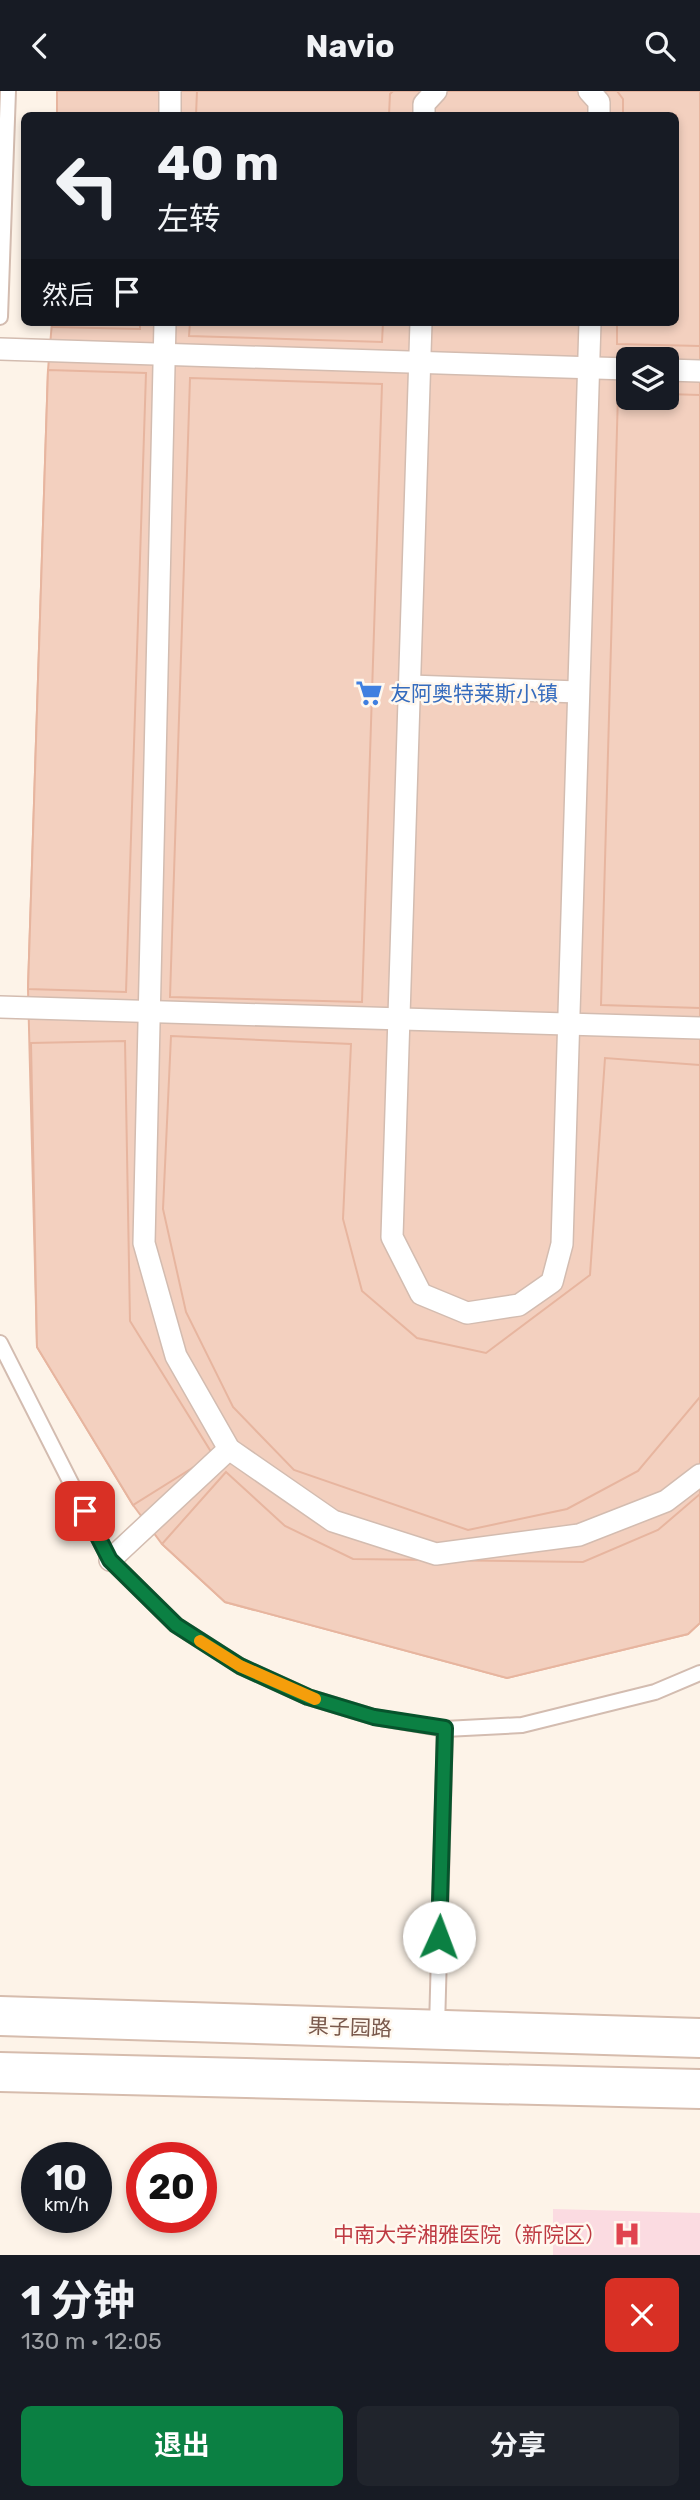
<!DOCTYPE html>
<html lang="zh">
<meta charset="utf-8">
<style>
body{margin:0;font-family:Rubik,"Noto Sans SC",sans-serif;background:#20242c;color:#f1f3f6;height:100vh;display:flex;flex-direction:column;font-size:26px;white-space:nowrap}
*{box-sizing:border-box;margin:0}
p{font-size:23px;color:#9ea1a6}
.icon{flex:none;width:38px;height:38px;fill:none;stroke:currentColor;stroke-width:2;stroke-linecap:round;stroke-linejoin:round}
.map{position:relative;height:2164px;overflow:hidden}
.details{display:flex;flex-direction:column;background:#171b24;flex:1}
.details>*{flex:none}
.top-card{position:absolute;left:21px;top:21px;width:658px;height:214px;border-radius:10px;box-shadow:0 4px 10px #0003;background:#171b24;color:#f1f3f6;overflow:hidden}
.tools{position:absolute;left:616px;top:256px;display:grid;gap:14px}
.tools a{display:grid;place-items:center;width:63px;height:63px;border-radius:10px;background:#171b24;box-shadow:0 4px 10px #0003;font-size:35px}
.speed{position:absolute;left:21px;top:2051px;display:flex;gap:14px;font-size:35px;font-weight:700;text-align:center}
.speed>*{display:grid;place-content:center;width:91px;height:91px;border-radius:50%;background:#171b24;box-shadow:0 4px 10px #0003;line-height:1}
.speed small{font-size:18px;font-weight:400}
.speed .limit{border:10px solid #d22;background:#fff;color:#111}
.pin{position:absolute;display:grid;place-items:center;width:60px;height:60px;color:#fff;margin:-30px;border-radius:14px;box-shadow:0 4px 10px #0006}
.me{position:absolute;width:77px;margin:-38px;rotate:2deg;stroke-linejoin:round;filter:drop-shadow(0 0 5px #0008)}
.turn{display:flex;align-items:center;gap:24px;height:147px;padding:0 21px;font-size:32px}
.turn .icon{width:91px;height:91px;stroke-width:2.5}
.turn b{display:block;font-size:49px;line-height:60px}
.then{display:flex;align-items:center;height:66px;padding:0 21px;background:#0003;gap:14px;font-size:26px}
.round{display:grid;place-items:center;flex:none;width:74px;height:74px;border-radius:10px;background:#20242c}
.head{display:flex;align-items:center;justify-content:space-between;height:119px;padding:0 21px}
h1{font-size:42px;font-weight:700;line-height:52px}
.action{display:flex;gap:14px;margin-top:auto;padding:14px 21px}
.action a{flex:1;height:80px;border-radius:10px;background:#0b8043;color:#fff;font-size:28px;font-weight:700;line-height:80px;text-align:center}
.action a+a{background:#20242c;color:#f1f3f6}
header{display:flex;justify-content:space-between;align-items:center;height:91px;padding:0 21px;background:#171b24;font-size:32px;font-weight:700}
.map>svg:first-child{display:block}
.medical{fill:#fbdbe1}
.building{fill:#f3d0bf;stroke:#e7b59f;stroke-width:2;fill-rule:evenodd}
.lines{fill:none;stroke-linecap:round;stroke-linejoin:round}
.service-casing{stroke:#d3bcb0;stroke-width:18}
.pedestrian-casing{stroke:#d3bcb0;stroke-width:24}
.secondary-casing{stroke:#d6bcad;stroke-width:42}
.service{stroke:#fff;stroke-width:14}
.pedestrian{stroke:#fff;stroke-width:21}
.secondary{stroke:#fff;stroke-width:38}
.route-casing{stroke:#07532c;stroke-width:18}
.route{stroke:#0b8043;stroke-width:12}
.slow{stroke:#f59e0b;stroke-width:12}
.labels{text-anchor:middle;dominant-baseline:central;stroke-width:5;stroke-linejoin:round;paint-order:stroke}
.shop-label{font-size:21px;fill:#366cbe;stroke:#fff8ef;text-anchor:start}
.street-label{font-size:21px;fill:#79584b;stroke:#fff8ef}
.health-label{font-size:21px;fill:#be3a42;stroke:#fff8ef;text-anchor:end}
</style>
<header><svg class="icon" aria-label="back" viewBox="0 0 24 24"><path d="M15 5l-7 7 7 7"/></svg>Navio<svg class="icon" aria-label="search" viewBox="0 0 24 24"><circle cx="10" cy="10" r="6"/><path d="M15 15l6 6"/></svg></header>
<div class="map">
<svg width="700" height="2164" viewBox="0 0 700 2164">
<rect width="100%" height="100%" fill="#fdf3e8"/>
<polygon class="medical" points="553,2118 700,2122 700,2164 553,2164"/>
<g class="building">
<polygon points="57,0 146,0 145,24 57,24"/>
<path d="M 57,0 L 700,0 L 700,1532 L 688,1543 L 507,1587 L 225,1511 L 162,1453 L 133,1414 L 37,1256 L 28,898 L 48,279 L 52,231 L 676,231 L 676,24 L 57,24 ZM 628,268 L 667,268 L 667,306 L 628,306 Z"/>
<polygon points="197,0 393,0 390,3 389,24 196,24"/>
<polygon points="617,0 700,0 700,255 617,253 617,231 676,231 676,24 623,24 623,8"/>
<polygon points="52,231 140,231 140,238 52,236"/>
<polygon points="190,231 383,231 382,251 189,245"/>
<polygon points="48,279 146,282 126,901 28,898"/>
<polygon points="190,287 382,293 362,911 170,906"/>
<polygon points="618,302 628,302 628,306 667,306 667,303 700,304 700,917 601,914"/>
<polygon points="171,945 351,953 343,1128 362,1200 417,1247 486,1262 590,1184 605,967 700,974 700,1306 638,1380 567,1418 468,1439 294,1379 233,1316 186,1221 163,1118"/>
<polygon points="125,950 130,1230 213,1364 133,1414 37,1256 31,952"/>
<polygon points="226,1381 285,1435 353,1468 583,1471 658,1439 700,1403 700,1532 688,1543 507,1587 225,1511 162,1453"/>
</g>
<g class="lines">
<g class="service-casing">
<g id="service">
<polyline points="0,226 8,0"/>
<polyline points="0,1252 110,1469 176,1534 240,1575 308,1606 374,1626 445,1638 522,1634 655,1601 700,1582"/>
<polyline points="437,1937 445,1638"/>
</g>
</g>
<g class="pedestrian-casing">
<g id="pedestrian">
<polyline points="589,0 599,11 599,24"/>
<polyline points="170,24 170,0"/>
<polyline points="424,24 424,13 436,0"/>
<polyline points="165,231 144,1152 176,1265 229,1358 333,1430 436,1463 579,1444 666,1410 700,1384"/>
<polyline points="421,231 392,1146 421,1203 467,1222 519,1214 552,1191 562,1153 590,231"/>
<polyline points="0,258 628,278"/>
<polyline points="667,279 700,280"/>
<polyline points="410,595 578,601"/>
<polyline points="0,916 700,937"/>
<polyline points="110,1469 229,1358"/>
</g>
</g>
<g class="secondary-casing">
<g id="secondary">
<polyline points="0,1925 700,1947"/>
<polyline points="0,1981 700,1998"/>
</g>
</g>
<use href="#service" class="service"/>
<use href="#pedestrian" class="pedestrian"/>
<use href="#secondary" class="secondary"/>
</g>
<g class="lines">
<g class="route-casing">
<polyline id="route" points="85,1420 110,1469 176,1534 240,1575 308,1606 374,1626 445,1637 439,1846"/>
</g>
<use href="#route" class="route"/>
<polyline class="slow" points="200,1550 240,1575 315,1608"/>
</g>
<defs>
<g id="supermarket-bare" transform="scale(2.1)"><path d="M-6-5.5h2.5l.6 2H6L4.5 2H-2.5L-4.4-4H-6ZM-1.5 3.2a1.3 1.3 0 1 0 .1 0ZM3 3.2a1.3 1.3 0 1 0 .1 0Z" fill="#3f7fe0" stroke="#fff8ef" stroke-width="2.5" paint-order="stroke"/></g>
<g id="hospital-bare" transform="scale(2.1)"><path d="M-5-5h3v3.5h4V-5h3V5h-3V1.5h-4V5h-3Z" fill="#e0444e" stroke="#fff8ef" stroke-width="2.5" paint-order="stroke"/></g>
</defs>
<g fill-rule="evenodd">
<use href="#supermarket-bare" x="369" y="602"/>
<use href="#hospital-bare" x="627" y="2143"/>
</g>
<g class="labels">
<g class="shop-label">
<text x="390" y="602">友阿奥特莱斯小镇</text>
</g>
<g class="street-label">
<text transform="translate(350 1936) rotate(2)">果子园路</text>
</g>
<g class="health-label">
<text x="606" y="2143">中南大学湘雅医院（新院区）</text>
</g>
</g>
</svg>
<div class="tools">
<a><svg class="icon" aria-label="layers" viewBox="0 0 24 24"><path d="M12 4l9 5-9 5-9-5zM3 14l9 5 9-5"/></svg></a>
</div>
<div class="speed"><div>10<small>km/h</small></div><div class="limit">20</div></div>
<div class="pin" style="left:85px;top:1420px;background:#d93025"><svg class="icon" aria-label="arrive" viewBox="0 0 24 24"><path d="M6 21V4h12l-3 4 3 4H6"/></svg></div>
<svg class="me" style="left:439px;top:1846px" viewBox="-20 -20 40 40"><circle r="19" fill="#fff"/><path d="M0-13L10 11 0 6-10 11z" fill="#0b8043"/></svg>
<div class="top-card">
<div class="turn"><svg class="icon" aria-label="left" viewBox="0 0 24 24"><path d="M17 20v-9H6M10 6l-5 5 5 5"/></svg><div><b>40 m</b>左转</div></div>
<div class="then">然后<svg class="icon" aria-label="arrive" viewBox="0 0 24 24"><path d="M6 21V4h12l-3 4 3 4H6"/></svg></div>
</div>
</div>
<section class="details">
<div class="head"><div><h1>1 分钟</h1><p>130 m · 12:05</p></div><a class="round" style="background:#d93025;color:#fff"><svg class="icon" aria-label="close" viewBox="0 0 24 24"><path d="M6 6l12 12M18 6L6 18"/></svg></a></div>
<div class="action"><a>退出</a><a>分享</a></div>
</section>
